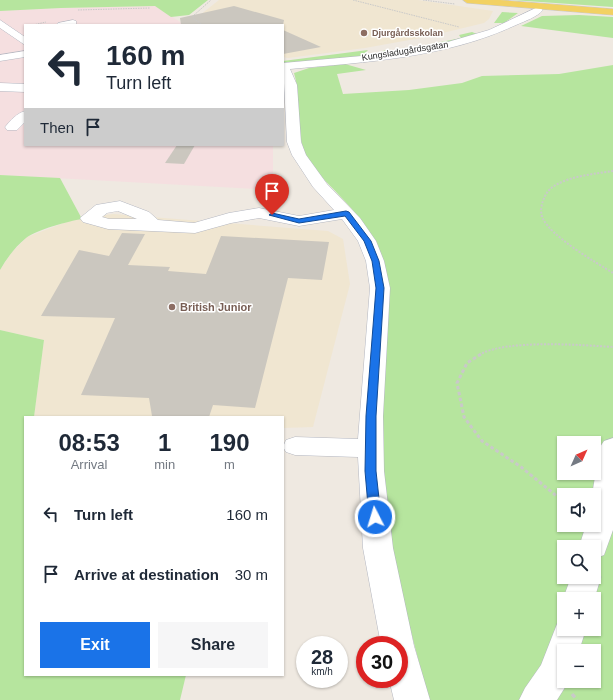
<!DOCTYPE html>
<meta charset="utf-8">
<style>
body{margin:0;font-family:Helvetica,sans-serif;background:#f6f6f7;color:#1f2937;height:100vh;display:flex;flex-direction:column;font-size:15px;white-space:nowrap}
*{box-sizing:border-box;margin:0}
p{font-size:13px;color:#747a83}
.icon{flex:none;width:22px;height:22px;fill:none;stroke:currentColor;stroke-width:2;stroke-linecap:round;stroke-linejoin:round}
.map{position:relative;flex:1;overflow:hidden}
.drawer{position:absolute;left:24px;top:416px;width:260px;height:260px;display:flex;flex-direction:column;background:#fff;border-radius:0px;box-shadow:0 1px 3px #0004}
.drawer>*{flex:none}
.hud{position:absolute;left:24px;top:24px;width:260px;height:122px;border-radius:0px;box-shadow:0 1px 3px #0004;background:#fff;color:#1f2937;overflow:hidden}
.needle{width:26px;rotate:45deg}
.controls{position:absolute;left:557px;top:436px;display:grid;gap:8px}
.controls a{display:grid;place-items:center;width:44px;height:44px;border-radius:0px;background:#fff;box-shadow:0 1px 3px #0004;font-size:20px}
.speed{position:absolute;left:296px;top:636px;display:flex;gap:8px;font-size:20px;font-weight:700;text-align:center}
.speed>*{display:grid;place-content:center;width:52px;height:52px;border-radius:50%;background:#fff;box-shadow:0 1px 3px #0004;line-height:1}
.speed small{font-size:10px;font-weight:400}
.speed .limit{border:6px solid #d22;background:#fff;color:#111}
.pin{position:absolute;display:grid;place-items:center;width:34px;height:34px;color:#fff;margin:-41px -17px;border-radius:50% 50% 50% 0;rotate:-45deg;box-shadow:0 0 4px #0007}
.pin .icon{rotate:45deg}
.me{position:absolute;width:44px;margin:-22px;rotate:355deg;stroke-linejoin:round;filter:drop-shadow(0 0 3px #0008)}
.turn{display:flex;align-items:center;gap:14px;height:84px;padding:0 16px;font-size:18px}
.turn .icon{width:52px;height:52px;stroke-width:2.5}
.turn b{display:block;font-size:28px;line-height:34px}
.then{display:flex;align-items:center;height:38px;padding:0 16px;background:#0003;gap:8px;font-size:15px}
.eta{display:flex;justify-content:space-evenly;align-items:center;height:68px;text-align:center}
.eta b{font-size:24px;font-weight:700;line-height:28px}
.action{display:flex;gap:8px;margin-top:auto;padding:8px 16px}
.action a{flex:1;height:46px;border-radius:0px;background:#1a73e8;color:#fff;font-size:16px;font-weight:700;line-height:46px;text-align:center}
.action a+a{background:#f6f6f7;color:#1f2937}
ul{padding:0;list-style:none}
li{display:flex;align-items:center;gap:12px;height:60px;padding:0 16px}
li div{flex:1}
li b{display:block;font-size:15px}
li em{font-style:normal}
.map>svg:first-child{display:block}
.education{fill:#f0e6d1}
.medical{fill:#f5dfe0}
.green{fill:#b6e59e;fill-rule:evenodd}
.building{fill:#cbc7bf}
.lines{fill:none;stroke-linecap:round;stroke-linejoin:round}
.minor-casing{stroke:#b4b7c1;stroke-width:1}
.major-casing{stroke:#c9c9c9;stroke-width:1}
.path-far3{stroke:#c9c9c9;stroke-width:1;stroke-dasharray:1.5 1;stroke-linecap:butt}
.path-far2{stroke:#c9c9c9;stroke-width:2;stroke-dasharray:2 1.5;stroke-linecap:butt}
.path-far1{stroke:#c9c9c9;stroke-width:3;stroke-dasharray:3.5 2.5;stroke-linecap:butt}
.path{stroke:#c9c9c9;stroke-width:3.5;stroke-dasharray:4.5 3;stroke-linecap:butt}
.minor{fill:#fff;fill-rule:evenodd}
.major{fill:#f2d163;fill-rule:evenodd}
.route{fill:#1a73e8;stroke:#114b97}
.education-dot{fill:#8d6e63;stroke:#fff;stroke-width:1.5}
.labels{text-anchor:middle;dominant-baseline:central;stroke-width:3;stroke-linejoin:round;paint-order:stroke}
.far-education-label{font-size:9px;font-weight:bold;fill:#785e54;stroke:#fff;text-anchor:start}
.far-street-label{font-size:9px;fill:#2e2e2e;stroke:#fff}
.education-label{font-size:11px;font-weight:bold;fill:#785e54;stroke:#fff;text-anchor:start}
</style>
<div class="map">
<svg width="613" height="700" viewBox="0 0 613 700">
<rect width="100%" height="100%" fill="#efe9e1"/>
<g class="education">
<polygon points="219,0 418,0 493,11 489,19 484,23 426,37 365,48 288,58 283,57 283,25 200,15"/>
<polygon points="113,214 328,231 343,239 350,284 313,427 283,428 283,417 34,417 44,340 0,330 0,270 12,252 27,237 69,221"/>
</g>
<polygon class="medical" points="155,6 185,25 25,25 25,145 273,145 273,190 0,175 0,11 61,8"/>
<g class="green">
<polygon points="0,0 208,0 189,15 171,17 155,6 61,8 0,11"/>
<polygon points="512,0 613,0 613,7"/>
<polygon points="502,12 518,13 504,23 494,23"/>
<polygon points="579,15 613,17 613,38 521,26 542,16"/>
<path d="M 472,32 L 477,34 C 445,44 414,49 381,54 L 379,54 L 385,50 L 386,53 L 461,38 L 459,35 Z"/>
<polygon points="368,50 362,56 283,63 283,61"/>
<path d="M 345,64 L 366,70 L 337,74 L 343,94 L 409,90 L 462,83 L 482,76 L 559,74 L 613,65 L 613,700 L 429,700 C 412,634 392,568 384,500 C 374,426 387,345 386,270 C 377,238 361,218 338,194 C 327,182 314,171 307,157 C 294,132 302,99 294,73 L 309,68 ZM 564,443 L 594,443 L 594,473 L 564,473 ZM 564,495 L 594,495 L 594,525 L 564,525 ZM 564,547 L 594,547 L 594,577 L 564,577 ZM 564,599 L 594,599 L 594,629 L 564,629 ZM 564,651 L 594,651 L 594,681 L 564,681 Z"/>
<path d="M 0,175 L 60,178 L 82,219 C 69,221 36,230 26,238 C 15,247 7,258 0,270 Z"/>
<polygon points="0,330 44,340 34,417 25,417 25,675 186,675 180,700 0,700"/>
</g>
<g class="building">
<polygon points="234,6 284,20 283,25 181,25 180,18"/>
<polygon points="283,30 321,47 283,54"/>
<polygon points="177,145 195,145 184,164 165,163"/>
<polygon points="122,233 145,234 128,265 170,267 168,271 206,274 221,236 329,242 322,280 288,278 255,408 213,405 209,417 171,417 152,416 149,398 81,395 115,318 41,316 79,250 109,256"/>
</g>
<g class="lines">
<g class="minor-casing">
<g id="minor">
<path d="M 538,7 L 543,10 C 537,17 525,21 516,25 C 445,58 367,62 290,69 L 297,85 L 301,142 L 306,155 L 327,184 L 360,218 L 376,241 L 384,261 L 390,288 L 383,416 L 384,471 L 393,548 L 414,646 L 430,700 L 394,700 L 389,679 L 399,679 L 399,645 L 381,645 L 363,548 L 358,457 L 295,455 L 286,452 L 283,447 L 286,440 L 295,437 L 358,439 L 370,288 L 366,261 L 358,241 L 342,219 L 299,226 L 259,218 L 231,223 L 195,233 L 108,229 L 83,222 L 80,218 L 96,205 L 120,201 L 149,212 L 158,220 L 194,223 L 229,213 L 259,208 L 299,216 L 334,210 L 313,187 L 292,155 L 287,142 L 283,63 L 373,55 L 434,46 L 489,30 ZM 118,211 L 137,219 L 109,219 L 102,217 L 107,213 Z"/>
<polygon points="0,20 25,37 25,45 0,28"/>
<polygon points="73,20 76,21 76,25 56,25 58,23"/>
<polygon points="25,51 25,57 0,61 0,55"/>
<polygon points="0,83 25,84 25,92 0,91"/>
<path d="M 25,111 L 25,122 L 17,130 L 7,130 L 5,127 C 10,121 17,113 25,111 Z"/>
<polygon points="613,438 613,530 604,555 594,559 594,547 579,547 586,525 594,525 594,495 592,495 600,447 604,441"/>
<polygon points="594,567 597,568 601,577 594,600 594,599 564,599 564,600 563,599 571,577 594,577"/>
<polygon points="564,617 564,629 586,629 579,651 564,651 564,681 569,681 557,700 519,700 525,688 541,665 559,619"/>
</g>
</g>
<g class="major-casing">
<polygon id="major" points="463,0 500,0 613,9 613,15 467,3"/>
</g>
<g class="path-far3">
<polyline points="353,0 459,27"/>
<polyline points="423,0 455,4"/>
<polyline points="78,10 150,8"/>
<polyline points="33,25 46,22"/>
<polyline points="203,25 194,19 193,16 211,0"/>
</g>
<g class="path-far2">
<path d="M 613,171 C 594,174 570,176 554,186 C 548,190 545,195 543,201 C 541,206 540,213 543,219 C 552,237 595,262 613,273"/>
<path d="M 479,355 C 505,339 582,345 613,347"/>
</g>
<polyline class="path-far1" points="481,354 467,363 457,383 464,417 482,441 521,467 564,502"/>
<polyline class="path" points="572,694 577,700"/>
<use href="#minor" class="minor"/>
<use href="#major" class="major"/>
</g>
<polygon class="route" points="346,211 349,212 371,241 379,261 384,288 376,416 376,471 381,517 379,520 371,520 369,517 365,471 366,416 376,288 372,261 364,241 345,216 299,223 269,215 272,213 299,219"/>
<g class="education-dot">
<circle cx="364" cy="33" r="4"/>
<circle cx="172" cy="307" r="4"/>
</g>
<g class="labels">
<g class="far-education-label">
<text x="372" y="33">Djurgårdsskolan</text>
</g>
<g class="far-street-label">
<text transform="translate(405 51) rotate(-9)">Kungsladugårdsgatan</text>
</g>
<g class="education-label">
<text x="180" y="307">British Junior</text>
</g>
</g>
</svg>
<div class="controls">
<a><svg class="needle" viewBox="-14 -14 28 28"><path d="M0-13l5 13h-10z" fill="#e53935"/><path d="M0 13l5-13h-10z" fill="#747a83"/></svg></a>
<a><svg class="icon" aria-label="sound" viewBox="0 0 24 24"><path d="M4 9h4l5-4v14l-5-4H4zM17 9q2 3 0 6"/></svg></a>
<a><svg class="icon" aria-label="search" viewBox="0 0 24 24"><circle cx="10" cy="10" r="6"/><path d="M15 15l6 6"/></svg></a>
<a>+</a>
<a>−</a>
</div>
<div class="speed"><div>28<small>km/h</small></div><div class="limit">30</div></div>
<div class="pin" style="left:272px;top:215px;background:#d93025"><svg class="icon" aria-label="arrive" viewBox="0 0 24 24"><path d="M6 21V4h12l-3 4 3 4H6"/></svg></div>
<svg class="me" style="left:375px;top:517px" viewBox="-20 -20 40 40"><circle r="17" fill="#1a73e8" stroke="#fff" stroke-width="3"/><path d="M0-11L8 9 0 5-8 9z" fill="#fff"/></svg>
<div class="hud">
<div class="turn"><svg class="icon" aria-label="left" viewBox="0 0 24 24"><path d="M17 20v-9H6M10 6l-5 5 5 5"/></svg><div><b>160 m</b>Turn left</div></div>
<div class="then">Then<svg class="icon" aria-label="arrive" viewBox="0 0 24 24"><path d="M6 21V4h12l-3 4 3 4H6"/></svg></div>
</div>
<section class="drawer">
<div class="eta">
<div><b>08:53</b><p>Arrival</p></div>
<div><b>1</b><p>min</p></div>
<div><b>190</b><p>m</p></div>
</div>
<ul>
<li><svg class="icon" aria-label="left" viewBox="0 0 24 24"><path d="M17 20v-9H6M10 6l-5 5 5 5"/></svg><div><b>Turn left</b></div><em>160 m</em></li>
<li><svg class="icon" aria-label="arrive" viewBox="0 0 24 24"><path d="M6 21V4h12l-3 4 3 4H6"/></svg><div><b>Arrive at destination</b></div><em>30 m</em></li>
</ul>
<div class="action"><a>Exit</a><a>Share</a></div>
</section>
</div>
